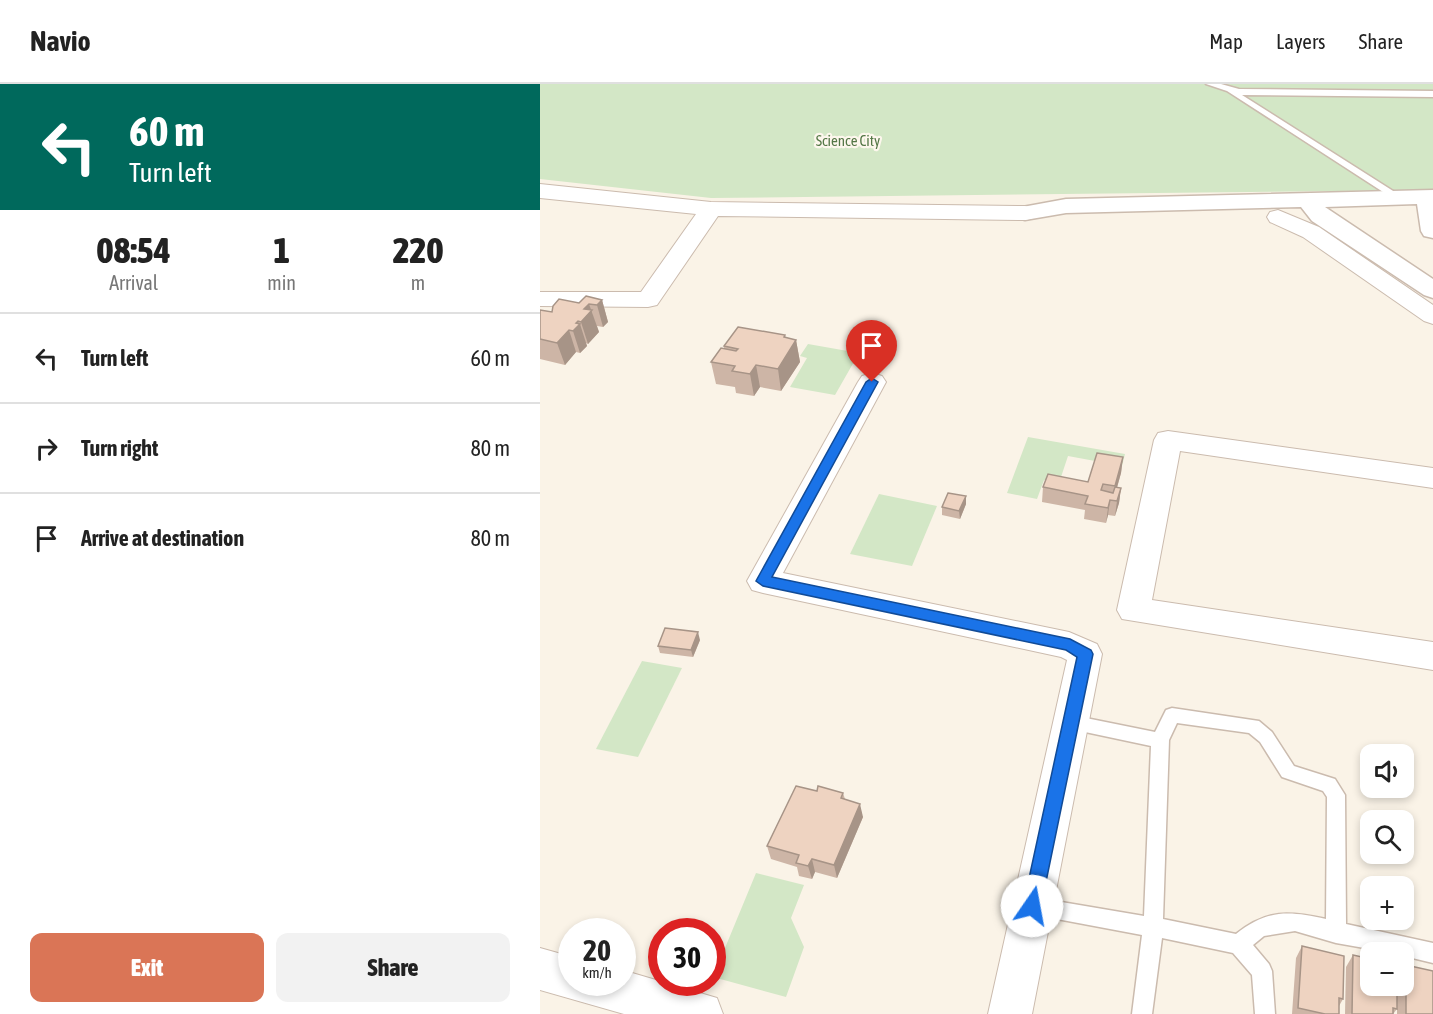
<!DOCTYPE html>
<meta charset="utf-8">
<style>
body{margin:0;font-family:"Asap Condensed",sans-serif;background:#f2f2f2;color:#222;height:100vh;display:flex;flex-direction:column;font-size:22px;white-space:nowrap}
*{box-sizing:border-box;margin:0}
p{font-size:20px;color:#767676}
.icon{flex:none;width:33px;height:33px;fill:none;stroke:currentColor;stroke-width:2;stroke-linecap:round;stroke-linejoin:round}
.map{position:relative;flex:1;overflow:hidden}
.details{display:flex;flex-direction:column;background:#fff;width:540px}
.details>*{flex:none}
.hud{background:#00695c;color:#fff;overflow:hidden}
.fabs{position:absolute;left:820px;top:660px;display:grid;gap:12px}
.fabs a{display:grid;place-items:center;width:54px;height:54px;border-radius:12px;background:#fff;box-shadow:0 3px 9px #0003;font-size:30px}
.speed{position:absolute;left:18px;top:834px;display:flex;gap:12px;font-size:30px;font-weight:700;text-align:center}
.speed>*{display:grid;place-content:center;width:78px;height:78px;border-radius:50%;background:#fff;box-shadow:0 3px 9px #0003;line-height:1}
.speed small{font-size:15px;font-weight:400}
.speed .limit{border:9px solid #d22;background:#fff;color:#111}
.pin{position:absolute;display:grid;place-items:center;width:51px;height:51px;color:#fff;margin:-62px -26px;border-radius:50% 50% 50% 0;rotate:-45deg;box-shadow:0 0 6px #0007}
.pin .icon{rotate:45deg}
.me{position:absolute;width:66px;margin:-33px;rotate:12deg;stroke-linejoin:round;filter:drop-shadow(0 0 4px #0008)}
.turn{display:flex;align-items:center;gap:21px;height:126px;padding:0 30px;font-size:27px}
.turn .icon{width:78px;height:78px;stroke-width:2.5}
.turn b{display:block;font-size:42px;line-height:51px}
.eta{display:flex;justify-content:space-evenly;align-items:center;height:102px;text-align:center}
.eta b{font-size:36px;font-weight:800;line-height:42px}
.cta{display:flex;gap:12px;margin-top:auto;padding:12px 30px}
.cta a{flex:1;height:69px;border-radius:12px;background:#da7556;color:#fff;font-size:24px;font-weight:800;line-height:69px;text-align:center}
.cta a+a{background:#f2f2f2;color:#222}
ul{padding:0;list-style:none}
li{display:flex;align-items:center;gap:18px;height:90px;padding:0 30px;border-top:2px solid #e0e0e0}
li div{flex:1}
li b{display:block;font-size:22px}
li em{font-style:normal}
header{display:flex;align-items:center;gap:36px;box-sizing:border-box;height:84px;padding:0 30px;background:#fff;border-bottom:2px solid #e0e0e0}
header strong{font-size:28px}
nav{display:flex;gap:33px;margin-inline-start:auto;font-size:21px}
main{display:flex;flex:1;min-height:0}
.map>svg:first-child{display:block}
.green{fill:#d3e7c6}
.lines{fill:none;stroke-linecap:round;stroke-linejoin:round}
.service-casing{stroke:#cbbbae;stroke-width:3}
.minor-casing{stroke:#cbbbae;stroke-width:2}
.tertiary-casing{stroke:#cbbbae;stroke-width:3}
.service{fill:#fff;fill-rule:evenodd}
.minor{fill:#fff;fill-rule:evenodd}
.tertiary{fill:#fff;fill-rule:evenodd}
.wall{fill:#cdb5a6}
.shaded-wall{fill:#a79487}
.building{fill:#eed3c1;stroke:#a79487;stroke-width:1.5}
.route{fill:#1a73e8;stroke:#114b97;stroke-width:1.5}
.labels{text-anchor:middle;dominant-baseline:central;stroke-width:4.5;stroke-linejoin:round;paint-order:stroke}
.far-park-label{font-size:15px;fill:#547746;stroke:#fdf7ed}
</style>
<header>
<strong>Navio</strong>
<nav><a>Map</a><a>Layers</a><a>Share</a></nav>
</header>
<main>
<section class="details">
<div class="hud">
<div class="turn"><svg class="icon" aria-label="left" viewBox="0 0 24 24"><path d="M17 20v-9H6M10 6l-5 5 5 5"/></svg><div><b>60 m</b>Turn left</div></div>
</div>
<div class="eta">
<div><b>08:54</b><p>Arrival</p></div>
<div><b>1</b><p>min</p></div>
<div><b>220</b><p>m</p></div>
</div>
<ul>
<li><svg class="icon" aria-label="left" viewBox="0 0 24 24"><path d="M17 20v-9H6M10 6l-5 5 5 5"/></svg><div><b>Turn left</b></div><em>60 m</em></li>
<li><svg class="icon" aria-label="right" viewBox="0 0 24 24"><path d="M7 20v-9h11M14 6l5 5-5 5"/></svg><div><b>Turn right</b></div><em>80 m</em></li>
<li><svg class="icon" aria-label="arrive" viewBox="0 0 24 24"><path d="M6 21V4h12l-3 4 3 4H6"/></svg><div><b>Arrive at destination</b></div><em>80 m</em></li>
</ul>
<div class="cta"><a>Exit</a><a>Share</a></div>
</section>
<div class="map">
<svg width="893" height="930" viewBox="0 0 893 930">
<rect width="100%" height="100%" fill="#faf3e7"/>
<g class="green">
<polygon points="0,0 893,0 893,106 171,114 0,95"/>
<polygon points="268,260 319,269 295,311 250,303 267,274 260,272"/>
<polygon points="488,353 585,370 582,382 528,372 519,399 504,396 497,415 467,409"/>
<polygon points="339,410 397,422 372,482 310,470"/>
<polygon points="102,577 142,584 98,673 56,665"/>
<polygon points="216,789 264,801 251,834 264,863 246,913 173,893"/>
</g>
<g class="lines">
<g class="service-casing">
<g id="service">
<polygon points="666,0 681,0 699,5 893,7 893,13 702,11 861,112 861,116 857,117 687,7"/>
<path d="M 632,624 L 719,637 L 732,648 L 754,682 L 795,695 L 805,711 L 806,840 L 893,859 L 893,879 L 864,872 L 864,868 L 847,868 L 796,859 L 755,847 L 724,852 L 713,861 L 729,880 L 732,887 L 735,930 L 715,930 L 712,891 L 693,869 L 622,854 L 612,930 L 592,930 L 602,851 L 485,829 L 482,822 L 485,815 L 492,813 L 604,832 L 611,662 L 531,645 L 525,643 L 522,638 L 525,633 L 531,631 L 615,648 L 626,626 ZM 637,639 L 709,649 L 720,658 L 742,693 L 783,707 L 787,713 L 786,835 C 749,827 727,825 696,850 L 623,835 L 629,656 Z"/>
</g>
</g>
<g class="minor-casing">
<g id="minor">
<polygon points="0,100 171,118 485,122 493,124 496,129 493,134 485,136 178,132 117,221 108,223 0,222 0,208 101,208 156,130 0,114"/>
<polygon points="738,126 779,143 893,221 893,240 884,237 763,153 730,138 727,133 730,128"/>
<polygon points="332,289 342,292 346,298 243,489 529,548 557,560 562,570 492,930 448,930 527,576 521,573 223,509 212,506 207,497 318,298 322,292"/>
<polygon points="628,347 893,384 893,404 640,367 612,516 893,558 893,586 582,535 577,526 614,356 618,349"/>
<polygon points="0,864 32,873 32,898 82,898 82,886 177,914 183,930 84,930 0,906"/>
</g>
</g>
<g class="tertiary-casing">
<polygon id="tertiary" points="893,106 893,154 884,152 881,147 877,120 785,123 893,195 893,214 884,211 772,137 761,123 526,129 485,136 477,134 473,129 477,124 526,115"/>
</g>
<use href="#service" class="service"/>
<use href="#minor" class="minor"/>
<use href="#tertiary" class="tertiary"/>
</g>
<g class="wall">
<polygon points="62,216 68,238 63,243 57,242 59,248 48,260 46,259 47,262 40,269 36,268 25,281 0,275 0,226 12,228 39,219"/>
<polygon points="245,254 256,256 260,278 241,307 220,303 214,312 196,309 195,303 176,300 171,278 184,265 184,262"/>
<polygon points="583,373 581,389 577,404 581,404 579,419 575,432 568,431 566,439 544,435 545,426 502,418 503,403 548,398"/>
<polygon points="426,412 426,420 420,435 402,431 402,423"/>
<polygon points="160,556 153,573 120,569 118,562"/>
<polygon points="277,707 303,709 305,715 323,733 297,794 275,788 272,795 259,792 257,783 231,775 227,762"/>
<polygon points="762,862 803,915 799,922 799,930 752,930 756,874"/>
<polygon points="813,871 857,925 853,930 805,930 806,883"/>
<polygon points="866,881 893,930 857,930 857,902 864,902 864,883"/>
</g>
<g class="shaded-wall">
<polygon points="62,216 68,238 63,243 57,221"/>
<polygon points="49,220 59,248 48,260 41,238 44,225"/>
<polygon points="38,237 39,241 40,240 47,262 40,269 33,247"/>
<polygon points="29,246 36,268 25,281 17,259"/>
<polygon points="245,251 248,269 256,256 260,278 241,307 238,285 244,253"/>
<polygon points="216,281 220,303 214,312 210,290"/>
<polygon points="583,373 581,389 573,417 575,402"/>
<polygon points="581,404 579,419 575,432 577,417"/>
<polygon points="426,412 426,420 420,435 419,427"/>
<polygon points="570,416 568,431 566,439 568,424"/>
<polygon points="158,548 160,556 153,573 151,566"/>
<polygon points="320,720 323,733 297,794 294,781"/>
<polygon points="272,775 275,788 272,795 268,782"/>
</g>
<g class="building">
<polygon points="46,212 62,216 57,221 49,220 44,225 52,226 41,238 38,237 36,239 40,240 33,247 29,246 17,259 0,255 0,226 12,228 13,222 19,215 39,219"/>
<polygon points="198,243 245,251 244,253 256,256 238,285 216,281 210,290 192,287 195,282 171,278 181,264 196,267 198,265 184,262"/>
<polygon points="557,369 583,373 575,402 563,400 561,406 573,409 575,403 581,404 577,417 570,416 568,424 545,420 548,412 503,403 508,390 548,398"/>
<polygon points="408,409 426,412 419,427 402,423"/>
<polygon points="125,544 158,548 151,566 118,562"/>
<polygon points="256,702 277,707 278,702 303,709 301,714 320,720 294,781 272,775 268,782 256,779 259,771 227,762"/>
<polygon points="762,862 804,872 803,915 799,914 799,930 785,930 758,924"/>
<polygon points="813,871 831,875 831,902 857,902 857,925 853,924 853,930 812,930"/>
<polygon points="866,881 893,887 893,930 866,930"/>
</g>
<polygon class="route" points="332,294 338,298 232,493 530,555 551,566 553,570 501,822 498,828 492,831 486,828 483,822 537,573 526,566 223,502 216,497 326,298"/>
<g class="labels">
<g class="far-park-label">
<text x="308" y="56">Science City</text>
</g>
</g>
</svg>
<div class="fabs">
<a><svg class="icon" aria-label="sound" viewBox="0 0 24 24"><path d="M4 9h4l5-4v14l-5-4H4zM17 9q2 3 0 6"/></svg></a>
<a><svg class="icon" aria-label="search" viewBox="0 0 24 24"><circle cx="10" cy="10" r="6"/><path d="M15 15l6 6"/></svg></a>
<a>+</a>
<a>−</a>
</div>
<div class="speed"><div>20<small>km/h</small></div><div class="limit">30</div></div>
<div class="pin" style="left:332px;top:298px;background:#d93025"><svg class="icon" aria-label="arrive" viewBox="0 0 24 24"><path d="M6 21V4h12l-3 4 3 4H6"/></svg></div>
<svg class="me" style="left:492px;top:822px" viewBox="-20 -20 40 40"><circle r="19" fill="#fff"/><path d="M0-13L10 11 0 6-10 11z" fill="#1a73e8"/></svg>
</div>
</main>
